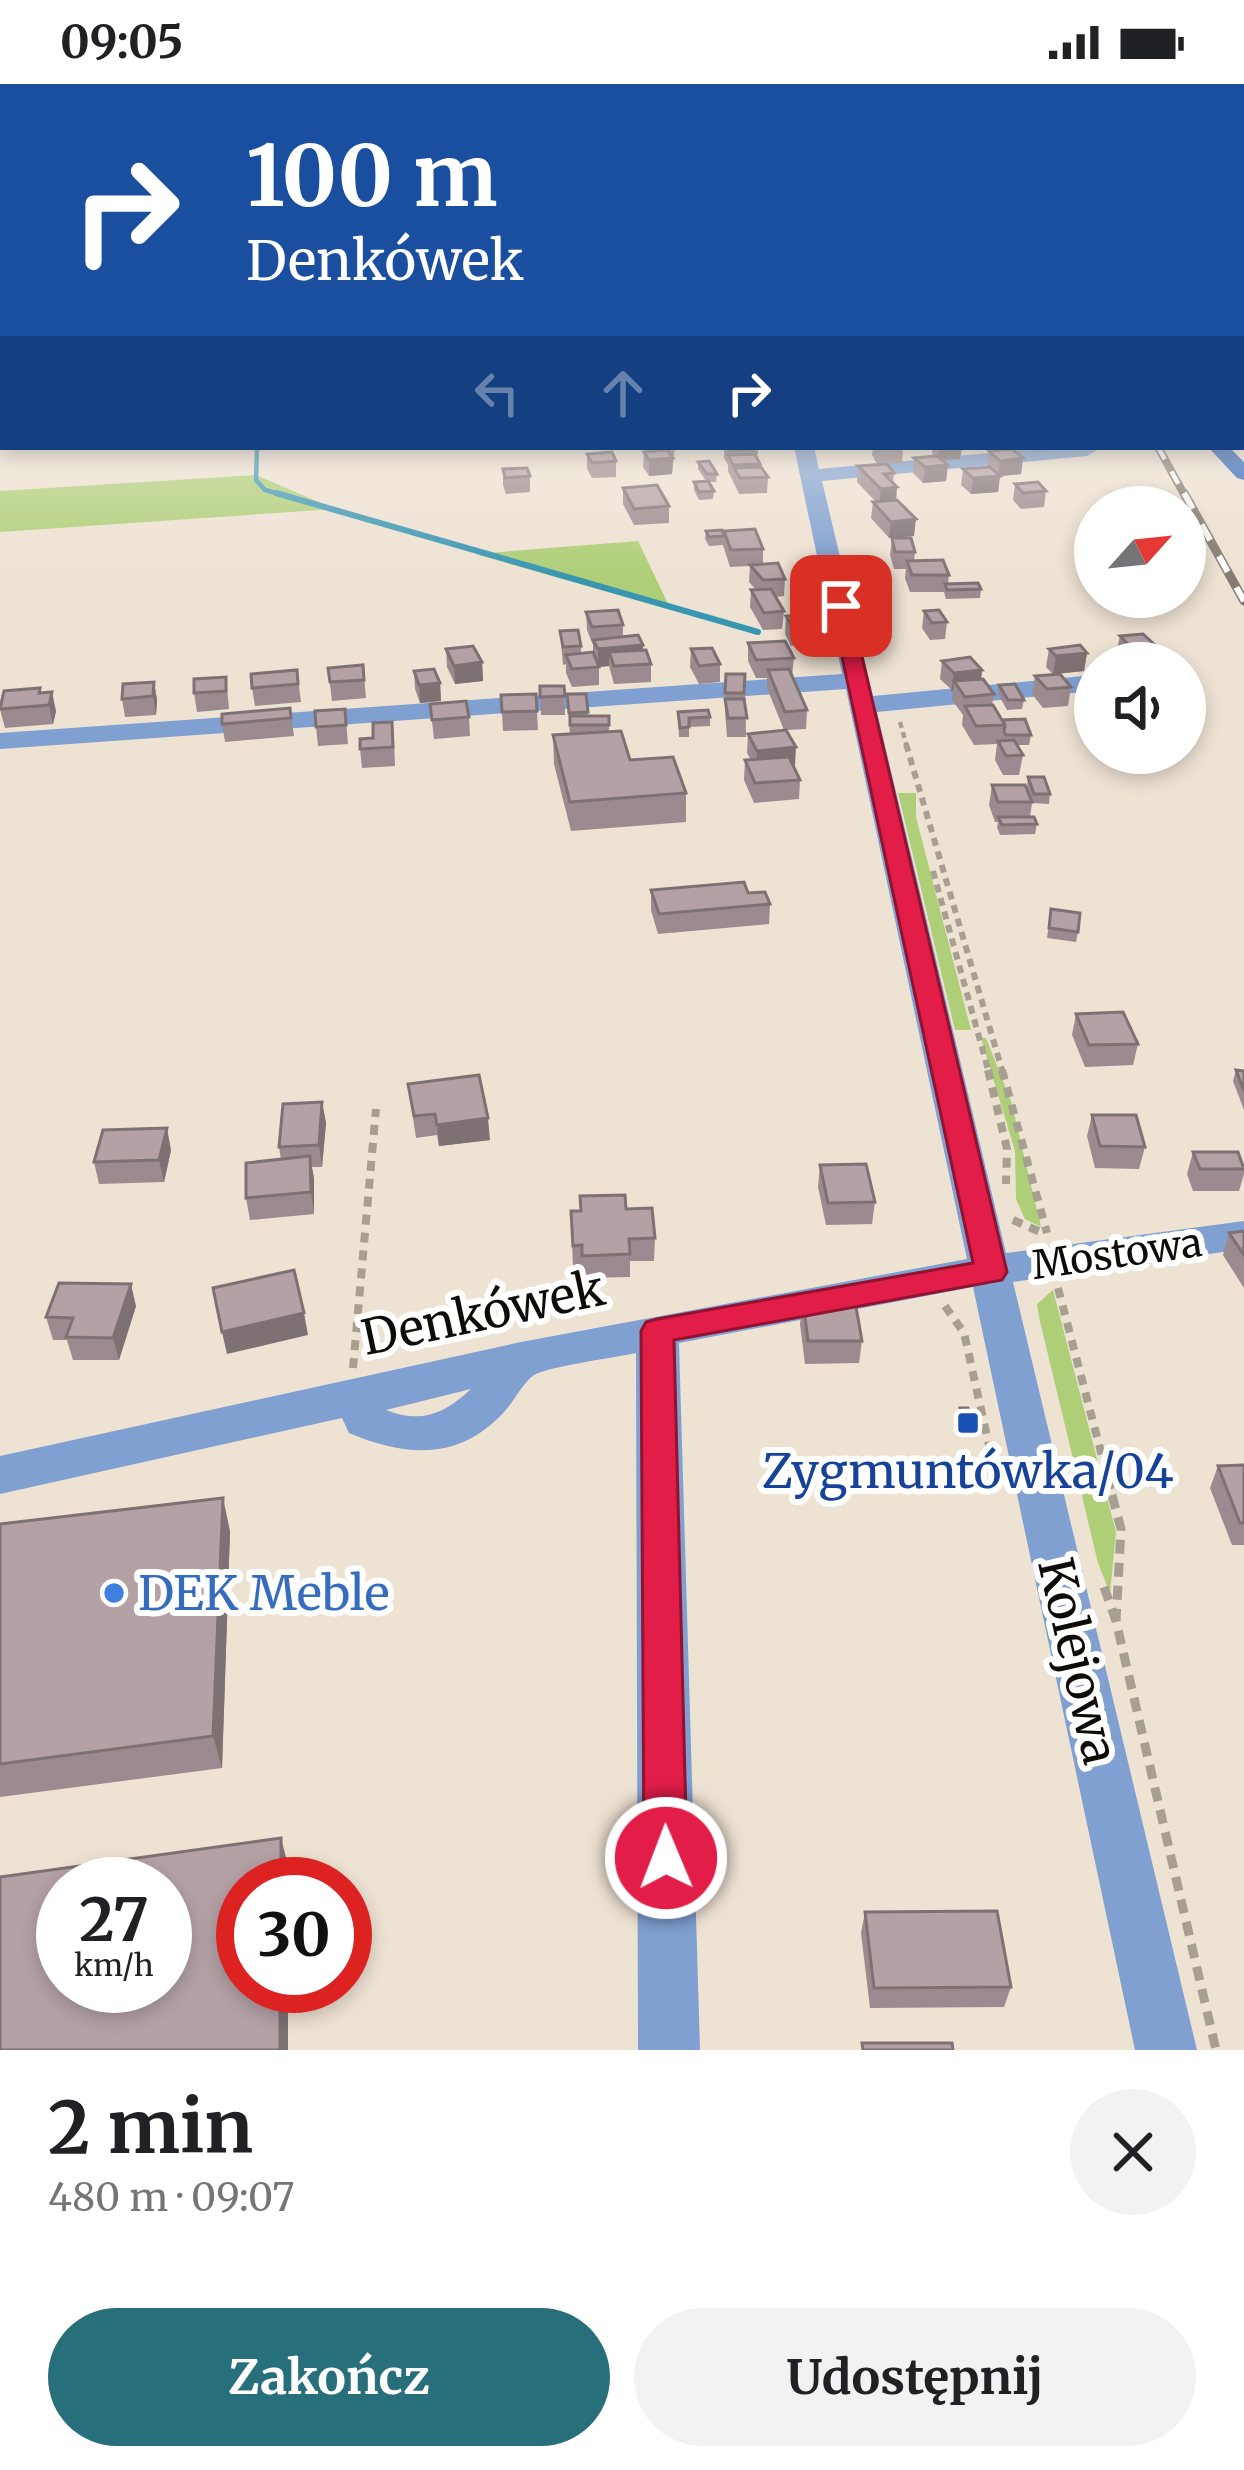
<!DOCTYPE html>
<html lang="pl">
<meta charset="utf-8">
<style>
body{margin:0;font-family:Merriweather,serif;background:#f2f2f2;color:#202124;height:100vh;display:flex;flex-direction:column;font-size:45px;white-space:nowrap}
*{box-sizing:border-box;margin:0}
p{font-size:39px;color:#757577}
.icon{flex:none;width:66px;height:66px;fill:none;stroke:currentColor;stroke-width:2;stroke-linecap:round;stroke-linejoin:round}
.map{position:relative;height:1966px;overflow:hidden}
.drawer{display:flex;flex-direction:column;background:#fff;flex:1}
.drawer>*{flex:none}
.hud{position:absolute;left:0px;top:0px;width:1245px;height:366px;box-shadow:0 6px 18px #0003;background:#1a4fa0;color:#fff;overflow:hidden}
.needle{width:78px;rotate:63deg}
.controls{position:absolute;left:1074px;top:402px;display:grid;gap:24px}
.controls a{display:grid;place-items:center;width:132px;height:132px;border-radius:50%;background:#fff;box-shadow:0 6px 18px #0003;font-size:60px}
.speed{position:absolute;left:36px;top:1773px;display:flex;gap:24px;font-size:60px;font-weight:700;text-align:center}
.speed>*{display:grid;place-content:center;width:156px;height:156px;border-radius:50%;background:#fff;box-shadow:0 6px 18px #0003;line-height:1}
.speed small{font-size:30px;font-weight:400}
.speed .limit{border:18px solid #d22;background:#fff;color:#111}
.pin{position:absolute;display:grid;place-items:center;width:102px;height:102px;color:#fff;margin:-51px;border-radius:24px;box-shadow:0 6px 18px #0006}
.me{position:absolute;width:132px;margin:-66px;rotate:359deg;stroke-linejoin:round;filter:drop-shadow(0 0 9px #0008)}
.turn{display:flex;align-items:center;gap:42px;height:252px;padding:0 48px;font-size:54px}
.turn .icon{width:156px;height:156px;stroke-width:2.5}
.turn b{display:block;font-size:84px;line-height:102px}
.lanes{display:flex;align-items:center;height:114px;padding:0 48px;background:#0003;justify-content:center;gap:60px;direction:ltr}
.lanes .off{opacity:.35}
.round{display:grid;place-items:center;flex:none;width:126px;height:126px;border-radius:63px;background:#f2f2f2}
.summary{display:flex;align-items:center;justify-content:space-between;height:204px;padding:0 48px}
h1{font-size:72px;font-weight:700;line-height:90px}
.action{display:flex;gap:24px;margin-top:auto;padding:24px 48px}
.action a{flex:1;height:138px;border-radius:72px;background:#286f7c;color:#fff;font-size:48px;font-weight:700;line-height:138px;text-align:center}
.action a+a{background:#f2f2f2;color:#202124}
.status{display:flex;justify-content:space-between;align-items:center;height:84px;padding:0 60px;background:#fff;direction:ltr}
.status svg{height:33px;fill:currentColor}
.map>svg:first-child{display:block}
.green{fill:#aece77}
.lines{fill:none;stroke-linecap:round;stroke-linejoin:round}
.stream-far1{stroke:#3996b3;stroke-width:4.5}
.stream{stroke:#3996b3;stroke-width:6}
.path-far3{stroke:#a89f93;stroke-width:4.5;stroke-dasharray:6 4.5;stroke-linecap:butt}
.path-far2{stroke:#a89f93;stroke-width:6;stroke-dasharray:8 6;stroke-linecap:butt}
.path-far1{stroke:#a89f93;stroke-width:8;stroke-dasharray:10 8;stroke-linecap:butt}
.path{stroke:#a89f93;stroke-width:9;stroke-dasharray:14 9;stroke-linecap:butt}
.minor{fill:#7fa0d1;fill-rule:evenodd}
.major{fill:#2561b9;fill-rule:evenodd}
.rail-far1-casing{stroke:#847c72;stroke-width:8}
.rail-casing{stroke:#847c72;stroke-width:9}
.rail-far1{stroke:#fff;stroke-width:4.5;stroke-dasharray:14;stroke-linecap:butt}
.rail{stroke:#fff;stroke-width:6;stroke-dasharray:18;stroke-linecap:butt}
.wall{fill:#9b8a8f}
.shaded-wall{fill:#7e7174}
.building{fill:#b4a1a6;stroke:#7e7174;stroke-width:3;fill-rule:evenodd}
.route{fill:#e11d48;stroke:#92132f;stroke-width:3}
.transit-dot{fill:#1a4fb4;stroke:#fff;stroke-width:4.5}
.shop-dot{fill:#3f7fe0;stroke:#fff;stroke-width:4.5}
.labels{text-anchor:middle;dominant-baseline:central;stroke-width:12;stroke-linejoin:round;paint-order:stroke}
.street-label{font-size:39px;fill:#0f0c07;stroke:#fff}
.near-street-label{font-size:48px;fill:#0f0c07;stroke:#fff}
.near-transit-label{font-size:48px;fill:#164399;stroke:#fff}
.near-shop-label{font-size:48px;fill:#366cbe;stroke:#fff;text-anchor:start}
</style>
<div class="status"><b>09:05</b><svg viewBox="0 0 49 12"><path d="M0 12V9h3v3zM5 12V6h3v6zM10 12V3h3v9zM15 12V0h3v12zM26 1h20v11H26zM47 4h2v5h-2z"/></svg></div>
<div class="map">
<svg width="1244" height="1966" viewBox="0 0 1244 1966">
<rect width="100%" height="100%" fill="#eee2d3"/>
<g class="green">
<polygon points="256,391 335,425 0,448 0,407"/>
<polygon points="638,457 671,526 475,470"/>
<polygon points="898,709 916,709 916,733 971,946 955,946"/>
<polygon points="981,954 986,954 1011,1017 1041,1143 1025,1135 1016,1115 1015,1067"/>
<polygon points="1053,1206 1116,1448 1110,1509 1098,1479 1039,1233 1037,1220"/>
</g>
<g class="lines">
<polyline class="stream-far1" points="257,363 256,396 265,406 287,412"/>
<polyline class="stream" points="276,409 758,548"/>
<polyline class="path-far3" points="900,638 907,663"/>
<g class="path-far2">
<polyline points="906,660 1003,989"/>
<polyline points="933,787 989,989"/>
</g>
<g class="path-far1">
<polyline points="988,986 1007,1065 1006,1100"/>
<polyline points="1002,986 1047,1149"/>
<polyline points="1013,1136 1045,1150"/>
<polyline points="1058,1204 1113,1414"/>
<polyline points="945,1222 964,1249 997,1397"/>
<polyline points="353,1284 376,1025"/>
</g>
<g class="path">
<polyline points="1112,1411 1121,1445 1116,1537"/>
<polyline points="1104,1503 1116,1537 1216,1966"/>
</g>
<g class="minor">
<rect x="1242" y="334" width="2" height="12"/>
<path d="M 794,363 L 814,363 L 819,385 L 1054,363 L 1097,366 L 1087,372 L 822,397 L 873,612 L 1083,592 L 1095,598 L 1092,606 L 1083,608 L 877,628 L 1006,1169 L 1244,1137 L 1244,1165 L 1013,1198 L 1197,1966 L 1135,1966 L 973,1203 L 679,1259 L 700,1966 L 638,1966 L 636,1269 C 614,1274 550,1282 534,1291 C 523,1298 514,1318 504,1328 C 459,1377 406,1373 349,1349 L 342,1334 L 0,1410 L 0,1372 L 521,1258 L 967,1175 L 846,605 L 0,665 L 0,649 L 842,590 ZM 471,1305 C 444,1330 421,1340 386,1326 Z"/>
</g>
<polygon class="major" points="1208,363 1229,363 1244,378 1244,396 1237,394"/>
<g class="rail-far1-casing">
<polyline id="rail-far1" points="1158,363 1185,412"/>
</g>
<g class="rail-casing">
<polyline id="rail" points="1184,409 1244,517"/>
</g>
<use href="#rail-far1" class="rail-far1"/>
<use href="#rail" class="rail"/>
</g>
<g class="wall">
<polygon points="657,363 675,363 672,390 649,392 643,383 644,368 657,366"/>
<polygon points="724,363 758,363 758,370 756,370 760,383 768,393 767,409 739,410 728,387 728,381 724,374"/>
<polygon points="868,363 903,363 902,379 877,380 872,371 873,365"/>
<polygon points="932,363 962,363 960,375 942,376 948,381 946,397 923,399 913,389 914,374 934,372 932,369"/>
<polygon points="1032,363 1048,363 1048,366 1036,367"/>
<polygon points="989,367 1023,374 1021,390 1000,392 998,408 971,410 961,401 963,385 987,383"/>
<polygon points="587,370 616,377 616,393 592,394 587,385"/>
<polygon points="698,378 717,390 716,398 708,398 714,407 713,415 699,416 694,406 694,398 706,397 698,385"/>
<polygon points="858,382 894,389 893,399 896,416 914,452 889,454 871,434 873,418 876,418 857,398"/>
<polygon points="503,385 530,392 530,408 506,410 503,401"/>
<polygon points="1015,400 1046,407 1044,423 1021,425 1013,416"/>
<polygon points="623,404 669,422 669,439 634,441 623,420"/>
<polygon points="722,446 763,465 763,480 785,495 784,512 775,513 784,527 782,545 763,546 750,523 751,506 756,506 749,498 750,482 730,483 723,461 709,462 705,455 706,447"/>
<polygon points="892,454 915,468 914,477 949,491 948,500 981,505 980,514 946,515 944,508 910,508 905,494 906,485 894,485 890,471"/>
<polygon points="924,527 947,538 945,555 930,556 922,544"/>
<polygon points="586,528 623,541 623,553 643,561 643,566 651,580 651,598 614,600 609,582 599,583 599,601 572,603 566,589 566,580 563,581 560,547 581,562 581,569 593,570 593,561 587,546"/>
<polygon points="786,532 809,543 807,560 791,562 785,550"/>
<polygon points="1120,552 1154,574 1183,579 1125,579 1116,570"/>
<polygon points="748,559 794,574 792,592 807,626 806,645 786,646 795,682 793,682 800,696 799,715 754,719 744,696 745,676 751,676 747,669 748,650 784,646 767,604 767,594 756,594 748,577"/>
<polygon points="446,565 482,578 483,597 455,600 447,583"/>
<polygon points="691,565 720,580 720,598 699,600 690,583"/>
<polygon points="1049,565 1087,569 1084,587 1057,590 1071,603 1068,622 1043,624 1032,610 1035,592 1053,590 1046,583"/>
<polygon points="942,577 982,586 981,595 994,610 992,621 1003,636 1031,651 1029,661 1016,661 1023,671 1019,691 1003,691 995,676 997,660 974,661 962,641 963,631 952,616 953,607 940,595"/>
<polygon points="363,581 366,614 332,617 328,584"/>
<polygon points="297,586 301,618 255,622 252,604"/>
<polygon points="414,587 440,599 441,617 420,619 415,605"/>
<polygon points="726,590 745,590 746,653 727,653 725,627"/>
<polygon points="226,593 229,625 197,628 194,609"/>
<polygon points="154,598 157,616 156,631 125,633 122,615"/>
<polygon points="999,601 1024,616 1022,625 1007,626 998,610"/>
<polygon points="540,602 564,602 565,631 541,631"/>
<polygon points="41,609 56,627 53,640 5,644 0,625"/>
<polygon points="536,610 538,646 503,647 501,611"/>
<polygon points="567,610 586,610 588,632 609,632 609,647 630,676 686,709 686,738 571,747 554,680 553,651 570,650"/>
<polygon points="430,620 469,633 470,652 434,655"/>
<polygon points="290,624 294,652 225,658 222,640"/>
<polygon points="345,625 348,660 318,662 316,643"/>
<polygon points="678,628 710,633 710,642 689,643 689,653 679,653"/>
<polygon points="373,654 394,657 395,682 362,684 360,665"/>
<polygon points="1028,693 1050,710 1049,720 1032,719 1030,733 1037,740 1035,750 1000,751 997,743 998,738 995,738 989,721 992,701 1027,703"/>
<polygon points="651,806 748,809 770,820 769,840 658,850 651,826"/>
<polygon points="1051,825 1078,848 1076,858 1047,854"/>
<polygon points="1076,930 1138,960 1133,981 1085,983 1072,951"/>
<polygon points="1236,986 1244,987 1244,1026 1233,997"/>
<polygon points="408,1000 490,1056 439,1062 437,1051 416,1054"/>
<polygon points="322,1018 326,1039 322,1083 312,1083 314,1130 250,1136 246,1114 281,1075 279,1063"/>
<polygon points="1092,1031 1145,1063 1139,1085 1095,1084 1087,1052"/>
<polygon points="171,1066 164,1098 99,1100 94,1078"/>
<polygon points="1193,1068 1244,1082 1244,1090 1239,1107 1193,1107 1187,1090"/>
<polygon points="820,1081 875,1118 872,1140 826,1141 818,1103"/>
<polygon points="626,1125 655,1154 654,1177 630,1177 630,1193 583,1194 583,1183 573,1184 571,1127"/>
<polygon points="1244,1147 1244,1204 1223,1171 1229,1149"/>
<polygon points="803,1217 862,1257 859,1279 805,1280 800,1240"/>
<polygon points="136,1222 119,1276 73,1276 67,1256 53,1256 46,1233"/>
<polygon points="960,1324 973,1341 971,1353 962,1353 958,1335"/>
<polygon points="1244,1381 1244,1461 1232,1461 1210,1404 1218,1382"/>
<polygon points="0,1440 230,1447 222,1684 0,1713"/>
<polygon points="865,1828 1011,1903 1004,1923 870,1924 861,1849"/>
</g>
<g class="shaded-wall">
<polygon points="940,363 962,363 960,375 938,376"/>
<polygon points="673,374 672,390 649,392 649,376"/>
<polygon points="1023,374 1021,390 1000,392 998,408 971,410 973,394 998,392 1000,377"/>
<polygon points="948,381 946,397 923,399 925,383"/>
<polygon points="897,403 896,419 879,421 881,405"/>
<polygon points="916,435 914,452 889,454 891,438"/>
<polygon points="643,561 643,579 609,568 609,582 598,583 598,565"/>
<polygon points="1156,562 1153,579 1141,575 1140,579 1130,579 1132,564"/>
<polygon points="1087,569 1084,587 1053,590 1056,572"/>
<polygon points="482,578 483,597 455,600 454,582"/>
<polygon points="982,586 980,604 954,597 953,607 951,608 954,589"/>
<polygon points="154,598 157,616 156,631 153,612"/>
<polygon points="440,599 441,617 420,619 419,601"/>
<polygon points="52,608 56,627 53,640 49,621"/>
<polygon points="796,663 795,682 756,686 757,667"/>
<polygon points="322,1018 326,1039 322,1083 319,1061"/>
<polygon points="488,1034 490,1056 439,1062 437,1041"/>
<polygon points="167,1044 171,1066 164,1098 159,1076"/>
<polygon points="310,1072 314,1094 314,1130 311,1108"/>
<polygon points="131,1200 136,1222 119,1276 113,1254"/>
<polygon points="304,1229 308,1251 227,1270 222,1248"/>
<polygon points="223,1414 230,1447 222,1684 213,1652"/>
<polygon points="281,1754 289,1785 289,1800 281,1800"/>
<rect x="280" y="1902" width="8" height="64"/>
</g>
<g class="building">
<polygon points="727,363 751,363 753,366 730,367"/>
<polygon points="1012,365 1023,374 1000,377 989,367"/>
<polygon points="667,366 673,374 649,376 644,368"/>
<polygon points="612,368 616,377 592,379 587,370"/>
<polygon points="755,370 760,380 733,381 728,371"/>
<polygon points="937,372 948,381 925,383 914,374"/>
<polygon points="709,377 717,390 707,390 698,378"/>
<polygon points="887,380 894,389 884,390 897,403 881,405 858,382"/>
<polygon points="761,383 768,393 740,394 734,384"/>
<polygon points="990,383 1000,392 973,394 963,385"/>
<polygon points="527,384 530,392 505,394 503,385"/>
<polygon points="708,397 714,407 699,408 694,398"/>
<polygon points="1038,398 1046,407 1023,409 1015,400"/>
<polygon points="657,401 669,422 634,425 623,404"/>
<polygon points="897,416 916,435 891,438 873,418"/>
<polygon points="755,445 763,465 731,466 724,447"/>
<polygon points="722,446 724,452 709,453 706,447"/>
<polygon points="892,454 911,454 915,468 895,468"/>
<polygon points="943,476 949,491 912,491 907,477"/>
<polygon points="778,479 785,495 763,496 750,481"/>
<polygon points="978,499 981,505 947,506 945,500"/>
<polygon points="771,505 784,527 764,529 751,506"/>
<polygon points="618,526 623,541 592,543 586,528"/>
<polygon points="939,526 947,538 932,539 924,527"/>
<polygon points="802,531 809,543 793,544 786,532"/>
<polygon points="578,546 581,562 563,563 560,547"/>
<polygon points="1143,550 1156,562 1132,564 1120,552"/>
<polygon points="638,551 643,561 598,565 593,556"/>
<polygon points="785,557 794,574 756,576 748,559"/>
<polygon points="1080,561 1087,569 1056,572 1049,565"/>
<polygon points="473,562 482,578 454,582 446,565"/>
<polygon points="712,564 720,580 699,582 691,565"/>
<polygon points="646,566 651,580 614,582 609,568"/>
<polygon points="593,568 599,583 572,585 566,571"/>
<polygon points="1175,571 1183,578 1145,579 1141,575"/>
<polygon points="970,573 982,586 954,589 942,577"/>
<polygon points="363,581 364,596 330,598 328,584"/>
<polygon points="434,585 440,599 419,601 414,587"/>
<polygon points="789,585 807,626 785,628 768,586"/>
<polygon points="297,586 298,600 252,604 251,590"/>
<polygon points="726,590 745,590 744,609 725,609"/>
<polygon points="1060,590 1071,603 1047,605 1035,592"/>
<polygon points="226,593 226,607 194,609 194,595"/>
<polygon points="983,595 994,610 965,613 954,597"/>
<polygon points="154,598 153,612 122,615 123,600"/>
<polygon points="1015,600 1024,616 1008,616 999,601"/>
<polygon points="540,602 564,602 565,612 540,613"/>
<polygon points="40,604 39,609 52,608 49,621 0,625 4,607"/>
<polygon points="536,610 537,627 502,628 501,611"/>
<polygon points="567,610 586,610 588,628 569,629"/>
<polygon points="725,615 744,615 747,634 728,634"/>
<polygon points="466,617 469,633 432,636 430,620"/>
<polygon points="993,621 1005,641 976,642 965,622"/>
<polygon points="290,624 291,634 222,640 222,630"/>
<polygon points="345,625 346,641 316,643 315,627"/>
<polygon points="708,626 710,633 689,634 689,643 680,644 678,628"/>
<rect x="570" y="632" width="39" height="9"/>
<polygon points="1025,635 1031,651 1006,651 1004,648 1005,641 1003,636"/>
<polygon points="392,638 393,663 360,665 360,655 373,654 373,639"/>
<polygon points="786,646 796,663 757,667 748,650"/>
<polygon points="621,647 630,676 673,673 686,709 570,718 553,651"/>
<polygon points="1014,656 1023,671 1006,672 998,657"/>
<polygon points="789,673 800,696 755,699 745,676"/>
<polygon points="1028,693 1044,693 1050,710 1034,710"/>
<polygon points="992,701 1025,701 1032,718 998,718"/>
<polygon points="998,733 1034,733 1037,740 1002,741"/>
<polygon points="744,798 748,809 765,808 770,820 659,830 651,806"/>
<polygon points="1051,825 1080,829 1078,848 1049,844"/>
<polygon points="1123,928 1138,960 1089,961 1076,930"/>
<polygon points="1236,986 1244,987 1244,1007"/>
<polygon points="479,991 488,1034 437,1041 435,1030 414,1032 408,1000"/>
<polygon points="322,1018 319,1061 279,1063 283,1020"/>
<polygon points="1092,1031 1136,1031 1145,1063 1100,1062"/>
<polygon points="167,1044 159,1076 94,1078 103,1046"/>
<polygon points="1193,1068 1238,1068 1244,1085 1200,1085"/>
<polygon points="310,1072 311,1108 246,1114 246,1079"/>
<polygon points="866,1080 875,1118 828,1119 820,1081"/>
<polygon points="625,1111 626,1125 652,1124 655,1154 629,1155 630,1170 582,1172 582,1161 573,1162 571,1127 581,1127 580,1112"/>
<polygon points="1244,1147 1244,1171 1229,1149"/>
<polygon points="294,1186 304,1229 222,1248 213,1204"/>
<polygon points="59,1199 131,1200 113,1254 66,1253 73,1234 46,1233"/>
<polygon points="803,1217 855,1217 862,1257 808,1257"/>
<polygon points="960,1324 968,1324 973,1341 964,1341"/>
<polygon points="1244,1381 1244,1439 1240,1439 1218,1382"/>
<polygon points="223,1414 213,1652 0,1680 0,1440"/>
<path d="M 281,1754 L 281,1800 L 243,1800 L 243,1902 L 280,1902 L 280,1966 L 0,1966 L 0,1793 ZM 63,1800 L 165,1800 L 165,1902 L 63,1902 Z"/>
<polygon points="997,1827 1011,1903 874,1904 865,1828"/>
<polygon points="862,1959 952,1959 953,1966 863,1966"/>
</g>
<linearGradient id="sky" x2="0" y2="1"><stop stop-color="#62a8d3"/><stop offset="0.44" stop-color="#f7f2eb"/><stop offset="1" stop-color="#f7f2eb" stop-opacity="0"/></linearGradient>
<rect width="1244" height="493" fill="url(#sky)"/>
<polygon class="route" points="841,516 850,522 1007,1188 1002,1196 674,1256 687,1774 681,1789 666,1795 651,1789 644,1774 641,1247 646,1238 657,1235 973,1179 831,522"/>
<rect class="transit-dot" x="956" y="1327" width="24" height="24" rx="6"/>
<circle class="shop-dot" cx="114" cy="1509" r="12"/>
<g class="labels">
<g class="street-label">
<text transform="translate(1117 1170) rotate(-8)">Mostowa</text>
</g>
<g class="near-street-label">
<text transform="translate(483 1229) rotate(-12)">Denkówek</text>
<text transform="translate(1078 1577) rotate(77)">Kolejowa</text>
</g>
<g class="near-transit-label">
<text x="968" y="1387">Zygmuntówka/04</text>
</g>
<g class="near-shop-label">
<text x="138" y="1509">DEK Meble</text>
</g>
</g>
</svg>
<div class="controls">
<a><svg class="needle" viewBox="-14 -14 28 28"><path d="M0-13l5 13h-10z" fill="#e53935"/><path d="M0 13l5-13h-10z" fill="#757577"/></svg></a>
<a><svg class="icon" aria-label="sound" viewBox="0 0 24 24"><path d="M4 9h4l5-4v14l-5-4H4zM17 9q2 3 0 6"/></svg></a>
</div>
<div class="speed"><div>27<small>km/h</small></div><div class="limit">30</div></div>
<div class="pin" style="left:841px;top:522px;background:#d93025"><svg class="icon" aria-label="arrive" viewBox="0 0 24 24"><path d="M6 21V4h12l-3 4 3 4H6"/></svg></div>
<svg class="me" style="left:666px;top:1774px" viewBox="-20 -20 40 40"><circle r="17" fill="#e11d48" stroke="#fff" stroke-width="3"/><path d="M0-11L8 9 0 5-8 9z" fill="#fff"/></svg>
<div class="hud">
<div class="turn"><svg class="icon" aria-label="right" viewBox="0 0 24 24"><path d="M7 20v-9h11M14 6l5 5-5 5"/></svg><div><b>100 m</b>Denkówek</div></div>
<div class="lanes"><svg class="icon off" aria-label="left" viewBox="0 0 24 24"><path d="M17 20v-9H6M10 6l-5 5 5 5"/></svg><svg class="icon off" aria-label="ahead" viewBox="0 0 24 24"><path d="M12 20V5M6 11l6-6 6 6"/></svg><svg class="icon" aria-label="right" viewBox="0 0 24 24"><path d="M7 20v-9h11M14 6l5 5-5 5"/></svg></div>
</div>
</div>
<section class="drawer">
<div class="summary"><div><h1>2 min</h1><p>480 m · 09:07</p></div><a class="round"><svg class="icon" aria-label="close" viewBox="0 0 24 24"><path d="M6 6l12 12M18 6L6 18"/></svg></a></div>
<div class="action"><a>Zakończ</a><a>Udostępnij</a></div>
</section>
